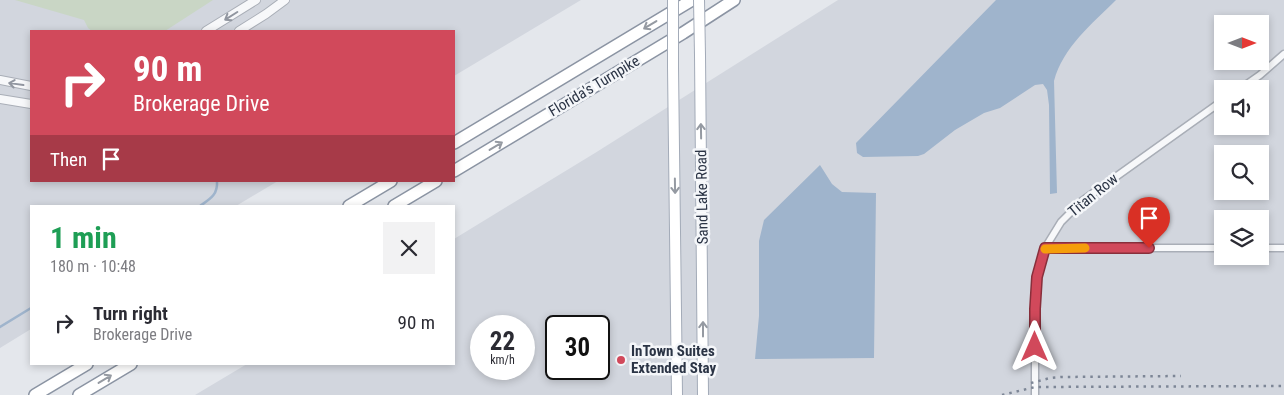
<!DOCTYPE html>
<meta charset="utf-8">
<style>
body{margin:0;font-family:"Roboto Condensed",sans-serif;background:#f2f2f3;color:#2b2b33;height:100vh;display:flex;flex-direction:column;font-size:19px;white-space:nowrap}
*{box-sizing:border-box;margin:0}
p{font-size:16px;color:#7c7c81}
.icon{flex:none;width:28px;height:28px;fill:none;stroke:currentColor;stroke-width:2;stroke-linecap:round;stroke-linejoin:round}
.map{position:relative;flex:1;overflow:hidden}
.drawer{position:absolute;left:30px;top:205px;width:425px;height:160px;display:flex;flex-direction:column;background:#fff;border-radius:0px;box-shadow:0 2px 8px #0003}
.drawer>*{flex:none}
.hud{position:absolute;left:30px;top:30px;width:425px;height:152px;border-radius:0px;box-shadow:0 2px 8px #0003;background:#d1495b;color:#fff;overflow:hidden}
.needle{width:32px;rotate:90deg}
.controls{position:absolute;left:1214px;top:15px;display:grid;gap:10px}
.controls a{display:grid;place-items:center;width:55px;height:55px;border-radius:0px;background:#fff;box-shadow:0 2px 8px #0003;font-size:25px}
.speed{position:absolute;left:470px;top:315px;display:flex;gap:10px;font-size:25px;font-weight:700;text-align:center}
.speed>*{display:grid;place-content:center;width:65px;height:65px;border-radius:50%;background:#fff;box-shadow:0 2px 8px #0003;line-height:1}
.speed small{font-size:12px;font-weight:400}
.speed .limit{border:2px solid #111;border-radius:8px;background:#fff;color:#111}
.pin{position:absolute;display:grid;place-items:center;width:42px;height:42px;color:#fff;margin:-51px -21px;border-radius:50% 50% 50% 0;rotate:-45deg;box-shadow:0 0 5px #0007}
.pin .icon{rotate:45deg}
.me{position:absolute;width:55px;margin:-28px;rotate:0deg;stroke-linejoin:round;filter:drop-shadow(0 0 4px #0008)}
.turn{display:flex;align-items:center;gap:18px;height:105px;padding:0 20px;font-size:22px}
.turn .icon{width:65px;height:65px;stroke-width:2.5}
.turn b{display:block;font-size:35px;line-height:42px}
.then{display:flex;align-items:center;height:48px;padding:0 20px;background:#0003;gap:10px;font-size:19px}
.round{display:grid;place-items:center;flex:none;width:52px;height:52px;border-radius:0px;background:#f2f2f3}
.head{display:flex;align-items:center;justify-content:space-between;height:85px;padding:0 20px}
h1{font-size:30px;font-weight:700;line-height:38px;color:#1e9e55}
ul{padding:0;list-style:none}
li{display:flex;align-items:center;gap:15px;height:65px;padding:0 20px}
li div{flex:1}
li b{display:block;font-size:19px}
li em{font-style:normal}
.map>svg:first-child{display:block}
.built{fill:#d2d6de;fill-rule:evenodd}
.green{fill:#c9d6c5}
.water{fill:#9fb4cc}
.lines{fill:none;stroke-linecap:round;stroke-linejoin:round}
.stream{stroke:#9fb4cc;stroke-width:2.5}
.minor-casing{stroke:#a9aeb7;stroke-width:9}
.tertiary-casing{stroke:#a9aeb7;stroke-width:10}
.primary-casing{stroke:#a3abb8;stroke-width:12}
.motorway-casing{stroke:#8b94a3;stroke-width:14}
.minor{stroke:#f7f8fa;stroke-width:6}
.tertiary{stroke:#f7f8fa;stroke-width:8}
.primary{stroke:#fff;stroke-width:10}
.motorway{stroke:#fff;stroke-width:11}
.rail{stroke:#7d8696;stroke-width:2.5;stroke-dasharray:2.5 5;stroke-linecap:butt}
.primary-bridge-casing{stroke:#a3abb8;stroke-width:12;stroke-linecap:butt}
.primary-bridge{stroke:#fff;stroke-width:10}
.oneway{stroke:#9196a0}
.oneway2{stroke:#959aa2}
.route-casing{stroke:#882f3b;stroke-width:12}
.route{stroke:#d1495b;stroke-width:9}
.slow{stroke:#f59e0b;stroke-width:9}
.poi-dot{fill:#d1495b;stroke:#f4f6f9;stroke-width:2}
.labels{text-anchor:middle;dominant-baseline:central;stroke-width:5;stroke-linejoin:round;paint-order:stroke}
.street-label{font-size:15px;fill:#2b3445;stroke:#f4f6f9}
.poi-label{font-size:15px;font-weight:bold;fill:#2b3445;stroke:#f4f6f9;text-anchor:start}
</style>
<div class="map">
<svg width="1284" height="395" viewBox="0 0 1284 395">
<rect width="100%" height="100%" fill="#e4e7ec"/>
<g class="built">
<polygon points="0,0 581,0 454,76 454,31 31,31 31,181 278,181 236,206 31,206 31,329 0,348"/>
<path d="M 838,0 L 1284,0 L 1284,395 L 195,395 L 247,364 L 454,364 L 454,239 L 595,153 ZM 1222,24 L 1260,24 L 1260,61 L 1222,61 ZM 1222,89 L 1260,89 L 1260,126 L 1222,126 ZM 1222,154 L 1260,154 L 1260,191 L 1222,191 ZM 1222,219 L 1260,219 L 1260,256 L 1222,256 ZM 481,326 L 524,326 L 524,369 L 481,369 ZM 556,326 L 599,326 L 599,369 L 556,369 Z"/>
</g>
<polygon class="green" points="15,0 213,0 165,31 92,31 88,28 84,20"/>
<g class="water">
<path d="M 996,0 L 1116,0 C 1092,24 1063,47 1054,81 L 1057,193 L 1050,194 L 1049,105 L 1047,90 L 1043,84 L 1035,85 L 1000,108 L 984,113 L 955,130 L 924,154 L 918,156 L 863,157 L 857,153 L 856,143 Z"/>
<polygon points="820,165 832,184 842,192 876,193 874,358 755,359 759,316 759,241 764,220"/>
</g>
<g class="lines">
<g class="stream">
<path d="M 200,206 C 210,199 218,195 217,181"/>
<polyline points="0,327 31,308"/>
</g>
<g class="minor-casing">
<g id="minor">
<polyline points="1240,89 1260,75 1284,54"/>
<polyline points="1045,248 1222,248"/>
<polyline points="1260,248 1284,248"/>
<polyline points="1035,395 1035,309 1037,276 1045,248 1061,222 1082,201 1222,101"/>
</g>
</g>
<g class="tertiary-casing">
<g id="tertiary">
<polyline points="206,31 256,0"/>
<polyline points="239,31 266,14 285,0"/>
<polyline points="0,80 31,86"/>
<polyline points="0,99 31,104"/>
</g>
</g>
<g class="primary-casing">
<g id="primary">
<polyline points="700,55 703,395"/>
<polyline points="673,67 677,395"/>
</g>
</g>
<g class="motorway-casing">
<g id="motorway">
<polyline points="454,143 692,0"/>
<polyline points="454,171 683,33 734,0"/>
<polyline points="349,206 391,181"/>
<polyline points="394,206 436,181"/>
<polyline points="35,395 87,364"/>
<polyline points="79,395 131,364"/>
</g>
</g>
<use href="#minor" class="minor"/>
<use href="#tertiary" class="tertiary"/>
<use href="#primary" class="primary"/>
<use href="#motorway" class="motorway"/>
<g class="rail">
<polyline points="1031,383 1050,378 1061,377 1181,376"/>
<polyline points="1002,395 1035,387 1284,386"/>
</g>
<g class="primary-bridge-casing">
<g id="primary-bridge">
<polyline points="673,0 673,67"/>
<polyline points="699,0 700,55"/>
</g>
</g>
<use href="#primary-bridge" class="primary-bridge"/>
</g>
<defs><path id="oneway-shaft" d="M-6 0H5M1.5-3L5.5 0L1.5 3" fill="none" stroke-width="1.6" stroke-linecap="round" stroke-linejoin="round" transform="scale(1.25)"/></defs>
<g class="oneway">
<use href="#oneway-shaft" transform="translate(231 16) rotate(148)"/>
<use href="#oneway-shaft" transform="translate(16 84) rotate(-172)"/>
</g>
<g class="oneway2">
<use href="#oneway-shaft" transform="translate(650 25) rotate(149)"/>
<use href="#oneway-shaft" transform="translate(701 131) rotate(-91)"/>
<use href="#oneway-shaft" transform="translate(496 146) rotate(-31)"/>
<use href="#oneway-shaft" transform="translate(675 186) rotate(89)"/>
<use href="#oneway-shaft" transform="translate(703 329) rotate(-90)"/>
<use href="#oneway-shaft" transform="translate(105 379) rotate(-31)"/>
</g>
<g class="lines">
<g class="route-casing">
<polyline id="route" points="1035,347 1035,309 1037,277 1045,248 1149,248"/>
</g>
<use href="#route" class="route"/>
<polyline class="slow" points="1045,249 1085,248"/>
</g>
<circle class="poi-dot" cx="621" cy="360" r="5"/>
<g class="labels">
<g class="street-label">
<text transform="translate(594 86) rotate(-31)">Florida's Turnpike</text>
<text transform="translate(1093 195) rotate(-39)">Titan Row</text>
<text transform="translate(702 197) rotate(-91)">Sand Lake Road</text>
</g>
<g class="poi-label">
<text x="631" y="351">InTown Suites<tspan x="631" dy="17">Extended Stay</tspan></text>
</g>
</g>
</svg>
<div class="controls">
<a><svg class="needle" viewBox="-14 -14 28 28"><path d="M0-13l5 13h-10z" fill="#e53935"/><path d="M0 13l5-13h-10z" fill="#7c7c81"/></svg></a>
<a><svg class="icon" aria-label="sound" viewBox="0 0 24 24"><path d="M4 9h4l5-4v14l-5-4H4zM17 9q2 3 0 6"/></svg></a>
<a><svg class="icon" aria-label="search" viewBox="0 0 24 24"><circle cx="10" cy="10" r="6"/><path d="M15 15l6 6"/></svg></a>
<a><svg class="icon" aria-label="layers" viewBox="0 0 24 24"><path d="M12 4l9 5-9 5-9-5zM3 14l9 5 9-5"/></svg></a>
</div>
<div class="speed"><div>22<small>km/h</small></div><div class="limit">30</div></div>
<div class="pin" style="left:1149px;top:248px;background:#d93025"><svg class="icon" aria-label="arrive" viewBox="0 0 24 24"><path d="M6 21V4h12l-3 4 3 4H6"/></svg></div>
<svg class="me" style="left:1035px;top:347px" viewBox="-20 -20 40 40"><path d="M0-17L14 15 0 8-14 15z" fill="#d1495b" stroke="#fff" stroke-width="4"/></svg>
<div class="hud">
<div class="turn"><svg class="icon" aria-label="right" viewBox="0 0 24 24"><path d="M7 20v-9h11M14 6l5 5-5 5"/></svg><div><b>90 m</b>Brokerage Drive</div></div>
<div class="then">Then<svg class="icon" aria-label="arrive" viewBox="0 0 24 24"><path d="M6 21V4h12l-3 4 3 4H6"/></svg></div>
</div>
<section class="drawer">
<div class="head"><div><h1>1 min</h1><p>180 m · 10:48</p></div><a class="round"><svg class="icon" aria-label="close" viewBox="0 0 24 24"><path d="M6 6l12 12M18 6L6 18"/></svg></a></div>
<ul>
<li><svg class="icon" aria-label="right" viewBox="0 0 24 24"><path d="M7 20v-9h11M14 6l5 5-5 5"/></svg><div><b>Turn right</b><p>Brokerage Drive</p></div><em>90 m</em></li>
</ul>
</section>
</div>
